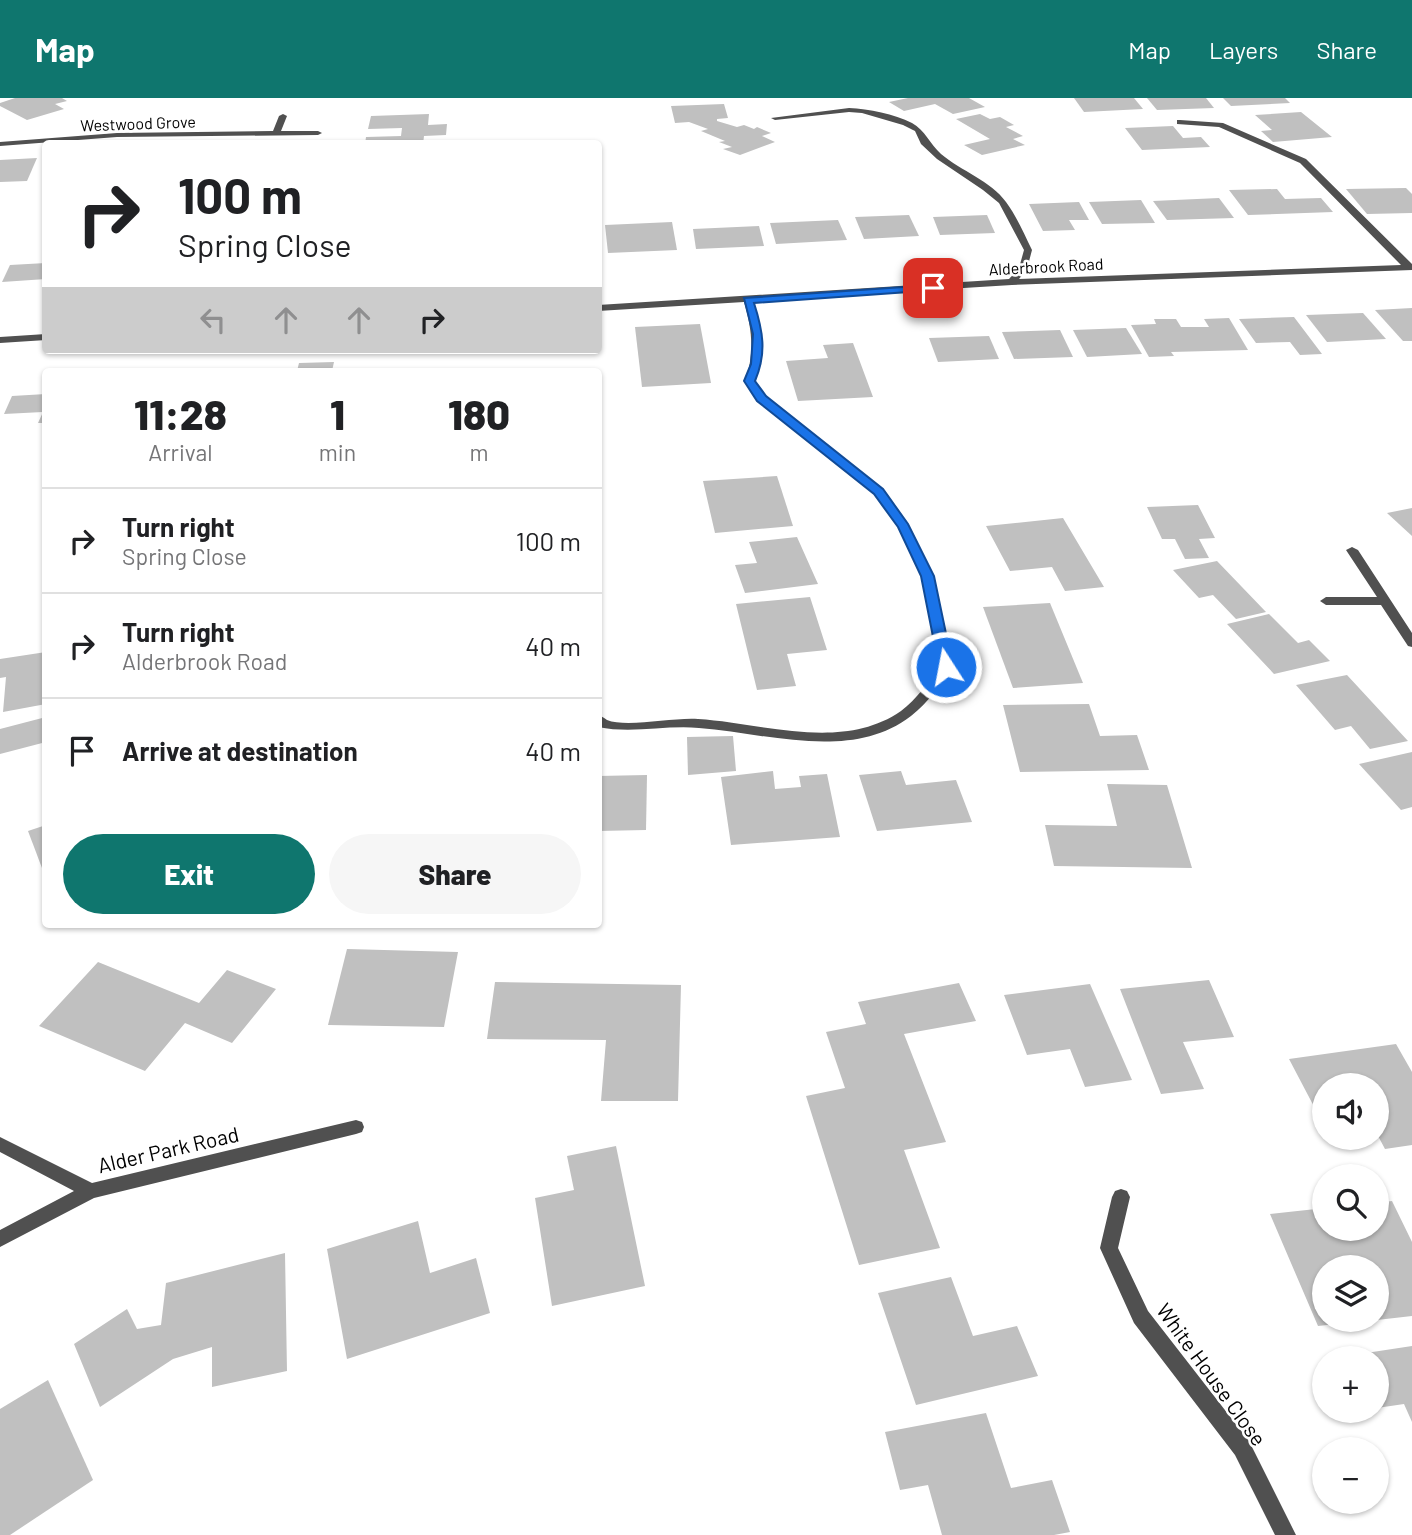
<!DOCTYPE html>
<meta charset="utf-8">
<style>
body{margin:0;font-family:Barlow,sans-serif;background:#f6f6f6;color:#202124;height:100vh;display:flex;flex-direction:column;font-size:26px;white-space:nowrap}
*{box-sizing:border-box;margin:0}
p{font-size:23px;color:#757577}
.icon{flex:none;width:38px;height:38px;fill:none;stroke:currentColor;stroke-width:2;stroke-linecap:round;stroke-linejoin:round}
.map{position:relative;flex:1;overflow:hidden}
.side{position:absolute;left:42px;top:270px;width:560px;height:560px;display:flex;flex-direction:column;background:#fff;border-radius:7px;box-shadow:0 2px 5px #0004}
.side>*{flex:none}
.hud{position:absolute;left:42px;top:42px;width:560px;height:214px;border-radius:7px;box-shadow:0 2px 5px #0004;background:#fff;color:#202124;overflow:hidden}
.tools{position:absolute;left:1312px;top:975px;display:grid;gap:14px}
.tools a{display:grid;place-items:center;width:77px;height:77px;border-radius:50%;background:#fff;box-shadow:0 2px 5px #0004;font-size:35px}
.pin{position:absolute;display:grid;place-items:center;width:60px;height:60px;color:#fff;margin:-30px;border-radius:14px;box-shadow:0 4px 10px #0006}
.me{position:absolute;width:77px;margin:-38px;rotate:349deg;stroke-linejoin:round;filter:drop-shadow(0 0 5px #0008)}
.turn{display:flex;align-items:center;gap:24px;height:147px;padding:0 21px;font-size:32px}
.turn .icon{width:91px;height:91px;stroke-width:2.5}
.turn b{display:block;font-size:49px;line-height:60px}
.lanes{display:flex;align-items:center;height:66px;padding:0 21px;background:#0003;justify-content:center;gap:35px;direction:ltr}
.lanes .off{opacity:.35}
.eta{display:flex;justify-content:space-evenly;align-items:center;height:119px;text-align:center}
.eta b{font-size:42px;font-weight:800;line-height:49px}
.button{display:flex;gap:14px;margin-top:auto;padding:14px 21px}
.button a{flex:1;height:80px;border-radius:42px;background:#0f766e;color:#fff;font-size:28px;font-weight:800;line-height:80px;text-align:center}
.button a+a{background:#f6f6f6;color:#202124}
ul{padding:0;list-style:none}
li{display:flex;align-items:center;gap:21px;height:105px;padding:0 21px;border-top:2px solid #e0e0e0}
li div{flex:1}
li b{display:block;font-size:26px}
li em{font-style:normal}
header{display:flex;align-items:center;gap:42px;box-sizing:border-box;height:98px;padding:0 35px;background:#0f766e;color:#fff}
header strong{font-size:33px}
nav{display:flex;gap:38px;margin-inline-start:auto;font-size:24px}
.map>svg:first-child{display:block}
.building{fill:#c0c0c0}
.lines{fill:none;stroke-linecap:round;stroke-linejoin:round}
.street{fill:#505050;fill-rule:evenodd}
.route{fill:#1a73e8;stroke:#114b97;stroke-width:2}
.labels{text-anchor:middle;dominant-baseline:central;stroke-width:5;stroke-linejoin:round;paint-order:stroke}
.far-street-label{font-size:16px;fill:#000;stroke:#fff}
.near-street-label{font-size:21px;fill:#000;stroke:#fff}
</style>
<header>
<strong>Map</strong>
<nav><a>Map</a><a>Layers</a><a>Share</a></nav>
</header>
<div class="map">
<svg width="1412" height="1437" viewBox="0 0 1412 1437">
<rect width="100%" height="100%" fill="#fff"/>
<g class="building">
<polygon points="15,0 62,0 67,3 55,6 64,11 27,22 0,8 0,5"/>
<polygon points="908,0 969,0 985,9 953,16 935,6 904,13 889,4"/>
<polygon points="1074,0 1134,0 1143,11 1084,14"/>
<polygon points="1147,0 1206,0 1214,10 1157,12"/>
<polygon points="1223,0 1285,0 1290,5 1231,8"/>
<polygon points="724,6 728,20 717,21 717,23 737,29 744,27 754,31 757,29 771,35 762,38 775,44 740,57 723,51 732,49 719,44 725,43 701,33 708,31 689,24 675,25 671,8"/>
<polygon points="1301,14 1332,39 1273,44 1261,33 1272,32 1255,17"/>
<polygon points="429,16 428,27 447,26 446,37 424,38 423,46 365,46 366,39 401,38 402,30 368,31 371,18"/>
<polygon points="980,16 990,21 1000,19 1014,27 1006,29 1023,38 1013,41 1025,47 982,57 964,47 990,41 956,21"/>
<polygon points="1173,28 1183,40 1201,39 1210,49 1142,52 1125,30"/>
<polygon points="37,60 27,83 0,84 0,62"/>
<polygon points="1406,90 1412,96 1412,115 1367,116 1346,91"/>
<polygon points="1277,91 1285,101 1321,100 1333,114 1248,117 1229,92"/>
<polygon points="1219,100 1234,120 1167,122 1153,103"/>
<polygon points="1141,102 1155,125 1102,126 1089,104"/>
<polygon points="1079,104 1089,122 1069,122 1075,132 1043,133 1029,106"/>
<polygon points="909,117 919,138 864,141 855,119"/>
<polygon points="987,117 995,135 940,137 933,119"/>
<polygon points="838,122 847,142 776,146 770,125"/>
<polygon points="672,124 677,152 608,155 605,127"/>
<polygon points="759,128 764,148 696,151 693,131"/>
<polygon points="46,165 46,181 2,184 10,167"/>
<polygon points="1412,210 1412,243 1403,243 1375,212"/>
<polygon points="1363,215 1386,241 1327,244 1306,217"/>
<polygon points="1294,219 1322,256 1300,257 1290,244 1256,245 1239,221"/>
<polygon points="1229,220 1248,252 1171,254 1174,258 1149,259 1131,227 1156,226 1154,221 1176,221 1181,229 1209,229 1204,221"/>
<polygon points="700,226 711,285 642,289 635,229"/>
<polygon points="1126,230 1142,256 1087,259 1073,232"/>
<polygon points="1060,232 1073,259 1014,261 1002,234"/>
<polygon points="989,238 999,261 938,264 929,240"/>
<polygon points="853,245 873,299 798,303 786,263 828,260 823,247"/>
<polygon points="334,264 332,273 297,273 299,265"/>
<polygon points="46,296 46,325 38,325 43,314 4,316 12,298"/>
<polygon points="777,378 793,428 715,435 703,383"/>
<polygon points="1198,407 1215,440 1199,441 1209,460 1185,461 1175,441 1162,441 1147,409"/>
<polygon points="1412,410 1412,438 1387,415"/>
<polygon points="1063,420 1104,489 1065,493 1052,469 1010,473 986,428"/>
<polygon points="797,439 818,486 745,495 735,467 757,465 749,444"/>
<polygon points="1217,463 1266,514 1236,521 1213,497 1199,500 1173,472"/>
<polygon points="810,499 827,552 787,556 796,588 757,592 736,506"/>
<polygon points="1050,505 1083,585 1013,590 983,509"/>
<polygon points="1269,516 1298,545 1309,542 1330,563 1274,576 1227,526"/>
<polygon points="46,554 46,606 3,614 6,579 0,580 0,561"/>
<polygon points="1347,577 1408,643 1370,651 1351,628 1335,632 1296,587"/>
<polygon points="1089,606 1100,638 1137,637 1149,672 1020,674 1003,607"/>
<polygon points="46,619 46,644 0,656 0,631"/>
<polygon points="733,638 736,673 688,677 687,639"/>
<polygon points="1412,654 1412,709 1401,712 1359,666"/>
<polygon points="773,673 775,691 801,689 799,678 827,676 840,739 731,747 721,679"/>
<polygon points="901,673 906,687 956,682 972,724 877,733 859,677"/>
<polygon points="647,677 646,732 598,733 598,678"/>
<polygon points="1107,686 1167,687 1192,770 1054,768 1045,727 1117,728"/>
<polygon points="46,727 46,778 45,778 28,733"/>
<polygon points="347,851 458,854 444,929 328,927"/>
<polygon points="98,864 199,905 227,872 276,891 232,945 185,925 145,973 39,928"/>
<polygon points="1209,882 1234,939 1183,944 1204,991 1161,996 1120,891"/>
<polygon points="495,884 681,887 678,1003 601,1003 606,942 487,941"/>
<polygon points="959,885 976,923 904,936 946,1044 904,1052 940,1150 859,1167 806,998 845,990 826,934 866,926 858,904"/>
<polygon points="1090,886 1132,982 1085,989 1070,951 1027,957 1004,897"/>
<polygon points="1396,946 1412,974 1412,1047 1385,1051 1377,1036 1377,987 1325,987 1325,1019 1320,1020 1289,961"/>
<polygon points="616,1048 645,1188 552,1208 535,1100 574,1092 567,1058"/>
<polygon points="1392,1103 1412,1144 1412,1218 1377,1222 1377,1169 1325,1169 1325,1222 1364,1223 1318,1228 1270,1116 1325,1110 1325,1130 1377,1130 1377,1105"/>
<polygon points="418,1123 430,1175 476,1160 490,1215 347,1261 327,1151"/>
<polygon points="285,1155 287,1273 212,1289 212,1249 173,1261 100,1309 74,1246 127,1211 137,1231 161,1227 166,1185"/>
<polygon points="951,1179 973,1238 1017,1228 1038,1278 916,1307 878,1195"/>
<polygon points="1412,1248 1412,1324 1404,1306 1377,1310 1377,1260 1333,1260"/>
<polygon points="48,1282 93,1382 10,1437 0,1437 0,1311"/>
<polygon points="986,1315 1011,1390 1052,1382 1070,1434 1054,1437 942,1437 928,1387 900,1392 885,1334"/>
</g>
<g class="lines">
<g class="street">
<path d="M 849,10 C 869,11 894,16 912,25 C 925,32 930,46 941,56 C 961,73 991,83 1006,104 C 1017,119 1024,136 1032,152 L 1027,171 L 1019,181 L 1401,167 L 1300,65 L 1219,29 L 1177,26 L 1177,22 L 1180,22 L 1223,25 L 1306,61 L 1412,166 L 1412,172 L 1012,187 L 753,203 C 761,231 765,255 755,283 L 765,299 L 883,392 L 908,427 L 933,478 L 952,569 C 941,586 928,605 911,618 C 851,664 767,635 699,630 C 665,627 632,636 598,629 L 598,617 C 602,618 604,620 607,622 C 627,630 674,619 698,621 C 763,625 842,654 901,613 C 917,601 928,584 940,569 L 921,478 L 898,429 L 875,396 L 757,303 L 745,283 C 755,255 752,231 744,204 L 598,213 L 598,207 L 1009,181 L 1019,170 L 1024,152 L 999,105 L 983,92 L 937,61 L 921,46 L 915,33 L 903,27 L 862,15 L 849,14 L 775,22 L 771,20 Z"/>
<polygon points="283,16 287,18 281,33 318,33 322,35 318,37 117,39 0,48 0,44 117,35 273,33 279,18"/>
<polygon points="46,236 46,242 0,245 0,239"/>
<polygon points="1352,449 1358,452 1412,535 1412,549 1408,548 1381,507 1326,507 1320,503 1326,499 1377,499 1346,452"/>
<polygon points="356,1022 362,1024 364,1029 362,1034 356,1036 94,1100 0,1149 0,1132 74,1093 0,1054 0,1039 92,1085"/>
<polygon points="1121,1091 1127,1093 1130,1099 1118,1150 1148,1213 1249,1343 1296,1437 1275,1437 1235,1357 1134,1225 1100,1150 1112,1099 1115,1093"/>
</g>
</g>
<path class="route" d="M 933,187 L 936,188 L 936,192 L 754,205 C 763,233 767,255 755,283 L 766,298 L 883,391 L 908,426 L 934,478 L 953,569 L 946,573 L 939,569 L 921,478 L 898,429 L 874,396 L 757,303 L 744,283 L 751,266 L 753,236 L 744,200 Z"/>
<g class="labels">
<g class="far-street-label">
<text transform="translate(138 25) rotate(-2)">Westwood Grove</text>
<text transform="translate(1046 168) rotate(-3)">Alderbrook Road</text>
</g>
<g class="near-street-label">
<text transform="translate(168 1051) rotate(-13)">Alder Park Road</text>
<text transform="translate(1212 1276) rotate(54)">White House Close</text>
</g>
</g>
</svg>
<div class="tools">
<a><svg class="icon" aria-label="sound" viewBox="0 0 24 24"><path d="M4 9h4l5-4v14l-5-4H4zM17 9q2 3 0 6"/></svg></a>
<a><svg class="icon" aria-label="search" viewBox="0 0 24 24"><circle cx="10" cy="10" r="6"/><path d="M15 15l6 6"/></svg></a>
<a><svg class="icon" aria-label="layers" viewBox="0 0 24 24"><path d="M12 4l9 5-9 5-9-5zM3 14l9 5 9-5"/></svg></a>
<a>+</a>
<a>−</a>
</div>
<div class="pin" style="left:933px;top:190px;background:#d93025"><svg class="icon" aria-label="arrive" viewBox="0 0 24 24"><path d="M6 21V4h12l-3 4 3 4H6"/></svg></div>
<svg class="me" style="left:946px;top:569px" viewBox="-20 -20 40 40"><circle r="17" fill="#1a73e8" stroke="#fff" stroke-width="3"/><path d="M0-11L8 9 0 5-8 9z" fill="#fff"/></svg>
<div class="hud">
<div class="turn"><svg class="icon" aria-label="right" viewBox="0 0 24 24"><path d="M7 20v-9h11M14 6l5 5-5 5"/></svg><div><b>100 m</b>Spring Close</div></div>
<div class="lanes"><svg class="icon off" aria-label="left" viewBox="0 0 24 24"><path d="M17 20v-9H6M10 6l-5 5 5 5"/></svg><svg class="icon off" aria-label="ahead" viewBox="0 0 24 24"><path d="M12 20V5M6 11l6-6 6 6"/></svg><svg class="icon off" aria-label="ahead" viewBox="0 0 24 24"><path d="M12 20V5M6 11l6-6 6 6"/></svg><svg class="icon" aria-label="right" viewBox="0 0 24 24"><path d="M7 20v-9h11M14 6l5 5-5 5"/></svg></div>
</div>
<section class="side">
<div class="eta">
<div><b>11:28</b><p>Arrival</p></div>
<div><b>1</b><p>min</p></div>
<div><b>180</b><p>m</p></div>
</div>
<ul>
<li><svg class="icon" aria-label="right" viewBox="0 0 24 24"><path d="M7 20v-9h11M14 6l5 5-5 5"/></svg><div><b>Turn right</b><p>Spring Close</p></div><em>100 m</em></li>
<li><svg class="icon" aria-label="right" viewBox="0 0 24 24"><path d="M7 20v-9h11M14 6l5 5-5 5"/></svg><div><b>Turn right</b><p>Alderbrook Road</p></div><em>40 m</em></li>
<li><svg class="icon" aria-label="arrive" viewBox="0 0 24 24"><path d="M6 21V4h12l-3 4 3 4H6"/></svg><div><b>Arrive at destination</b></div><em>40 m</em></li>
</ul>
<div class="button"><a>Exit</a><a>Share</a></div>
</section>
</div>
